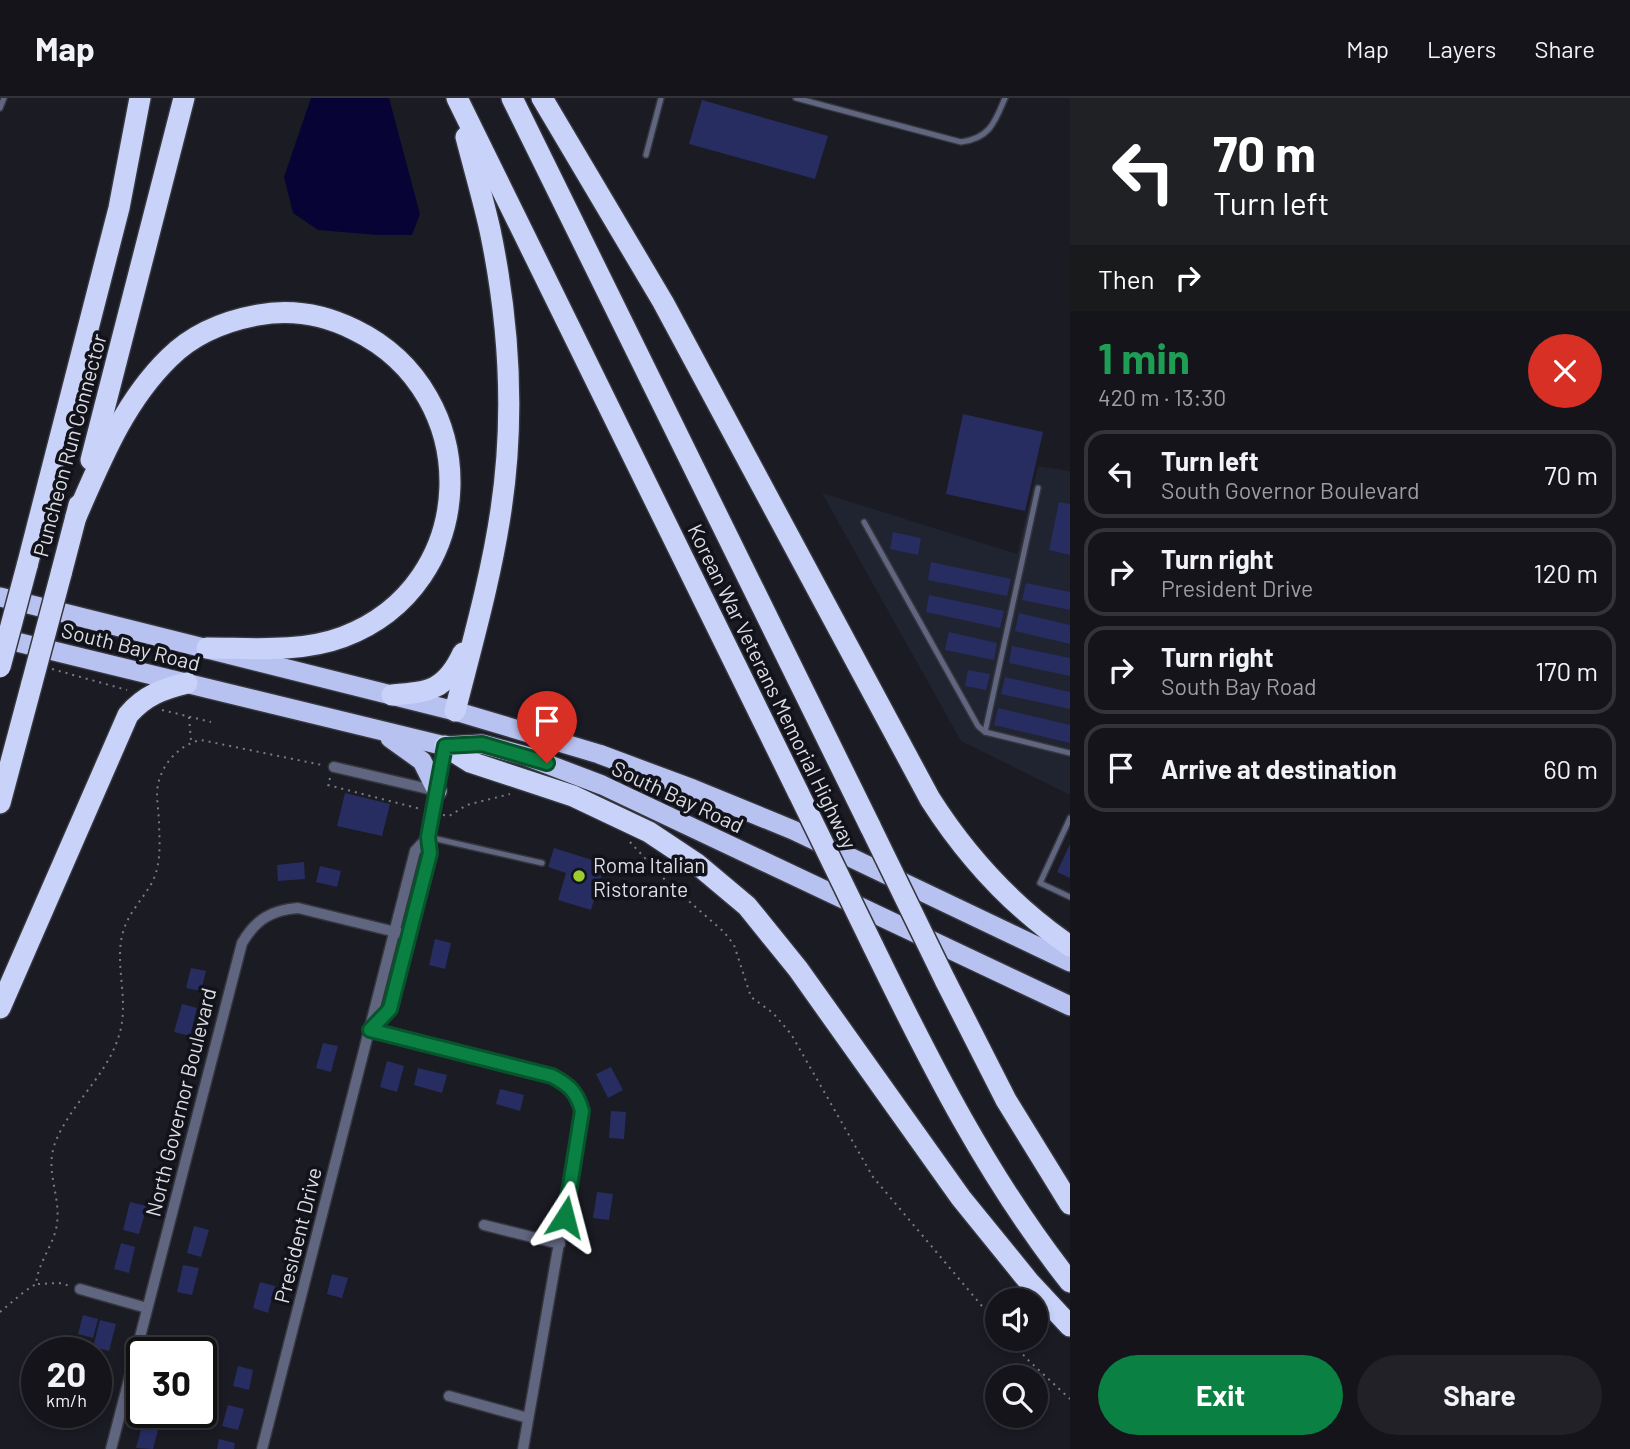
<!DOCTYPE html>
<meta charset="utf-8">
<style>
body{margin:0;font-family:Barlow,sans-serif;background:#212127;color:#f1f3f6;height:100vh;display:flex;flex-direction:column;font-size:26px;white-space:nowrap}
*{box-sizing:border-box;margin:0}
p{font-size:23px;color:#9d9ea2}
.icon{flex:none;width:38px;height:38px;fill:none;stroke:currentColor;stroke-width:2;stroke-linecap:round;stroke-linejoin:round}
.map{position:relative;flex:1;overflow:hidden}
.side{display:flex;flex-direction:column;background:#14141a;width:560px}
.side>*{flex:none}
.guide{background:#202124;color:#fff;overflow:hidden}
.controls{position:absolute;left:985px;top:1190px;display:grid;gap:14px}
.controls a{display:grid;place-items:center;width:63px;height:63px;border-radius:50%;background:#14141a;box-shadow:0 4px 10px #0003,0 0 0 2px #333339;font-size:35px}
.speed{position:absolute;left:21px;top:1239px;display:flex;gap:14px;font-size:35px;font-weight:700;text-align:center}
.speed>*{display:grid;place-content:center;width:91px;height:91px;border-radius:50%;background:#14141a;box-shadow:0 4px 10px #0003,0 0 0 2px #333339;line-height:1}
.speed small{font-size:18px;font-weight:400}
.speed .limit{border:4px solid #111;border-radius:10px;background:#fff;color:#111}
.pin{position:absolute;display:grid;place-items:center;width:60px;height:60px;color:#fff;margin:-72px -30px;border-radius:50% 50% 50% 0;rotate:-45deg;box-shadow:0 0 7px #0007}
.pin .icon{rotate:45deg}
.me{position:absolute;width:77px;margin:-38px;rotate:9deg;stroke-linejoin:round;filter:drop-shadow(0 0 5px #0008)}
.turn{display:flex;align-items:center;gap:24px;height:147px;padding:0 28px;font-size:32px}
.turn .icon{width:91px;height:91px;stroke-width:2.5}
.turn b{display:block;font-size:49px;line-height:60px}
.then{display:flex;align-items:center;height:66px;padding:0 28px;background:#0003;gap:14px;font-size:26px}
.round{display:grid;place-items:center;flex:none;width:74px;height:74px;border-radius:37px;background:#212127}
.overview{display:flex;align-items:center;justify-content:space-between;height:119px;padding:0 28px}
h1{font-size:42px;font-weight:700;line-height:52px;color:#1e9e55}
.button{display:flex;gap:14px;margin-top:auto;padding:14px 28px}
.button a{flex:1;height:80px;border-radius:42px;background:#0b8043;color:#fff;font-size:28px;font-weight:700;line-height:80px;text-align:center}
.button a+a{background:#212127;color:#f1f3f6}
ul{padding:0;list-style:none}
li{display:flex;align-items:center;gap:21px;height:88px;margin:0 14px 10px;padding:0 14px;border:4px solid #333339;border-radius:21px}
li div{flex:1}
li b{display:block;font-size:26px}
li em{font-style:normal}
header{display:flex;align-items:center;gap:42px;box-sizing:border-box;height:98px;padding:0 35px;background:#14141a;border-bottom:2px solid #333339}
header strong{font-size:33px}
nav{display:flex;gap:38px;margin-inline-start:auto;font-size:24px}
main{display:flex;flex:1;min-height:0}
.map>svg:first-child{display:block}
.built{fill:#202330}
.water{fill:#080335}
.building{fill:#272d61}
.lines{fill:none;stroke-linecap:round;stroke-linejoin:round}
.service-casing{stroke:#35363e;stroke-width:8}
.minor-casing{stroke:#35363e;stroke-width:13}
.trunk-casing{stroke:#35363e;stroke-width:22}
.motorway-casing{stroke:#35363e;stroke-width:24}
.path{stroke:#7b7c83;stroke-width:2;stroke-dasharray:2 5;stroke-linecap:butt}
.service{stroke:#606680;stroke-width:5}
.minor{stroke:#606680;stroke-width:10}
.trunk{stroke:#b8c2f0;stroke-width:19}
.motorway{stroke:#c9d2f9;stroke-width:21}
.motorway-bridge-casing{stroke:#35363e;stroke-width:24;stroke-linecap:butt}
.motorway-bridge{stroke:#c9d2f9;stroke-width:21}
.route-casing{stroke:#07532c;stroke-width:18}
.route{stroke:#0b8043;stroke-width:12}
.poi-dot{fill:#9dca30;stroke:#11121a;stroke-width:2.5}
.labels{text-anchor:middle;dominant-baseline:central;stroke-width:7;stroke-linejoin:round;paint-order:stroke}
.street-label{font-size:21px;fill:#dddee4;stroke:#11121a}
.poi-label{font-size:21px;fill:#dddee4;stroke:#11121a;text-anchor:start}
</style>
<header>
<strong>Map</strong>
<nav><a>Map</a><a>Layers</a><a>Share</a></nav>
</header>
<main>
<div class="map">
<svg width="1070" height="1351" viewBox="0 0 1070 1351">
<rect width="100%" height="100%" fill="#1a1b23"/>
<polygon class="built" points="1038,368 1070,373 1070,697 961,643 822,395 1017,456"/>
<polygon class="water" points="311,0 389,0 420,116 412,137 377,137 318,132 293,115 284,79"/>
<g class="building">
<polygon points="702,2 828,38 815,81 689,46"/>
<polygon points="963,316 1043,334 1025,413 946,396"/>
<polygon points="1059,404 1070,406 1070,457 1049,452"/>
<polygon points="893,434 921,440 918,457 890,451"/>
<polygon points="931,464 1011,481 1007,498 928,482"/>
<polygon points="1026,485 1070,494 1070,512 1022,502"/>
<polygon points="929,497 1004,513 1000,530 926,514"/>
<polygon points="1019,515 1070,527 1070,546 1015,533"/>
<polygon points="949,534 997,545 994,562 945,552"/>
<polygon points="1012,548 1070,560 1070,578 1009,565"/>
<polygon points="968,572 990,576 986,592 965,588"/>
<polygon points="1005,579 1070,594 1070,611 1001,596"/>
<polygon points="998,610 1070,627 1070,645 994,627"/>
<polygon points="345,695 390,706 382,738 337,728"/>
<polygon points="1070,746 1070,780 1057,774"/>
<polygon points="554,750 605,766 591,812 558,802 566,775 548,769"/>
<polygon points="304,764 305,781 278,783 277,767"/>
<polygon points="320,768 341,773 337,789 316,784"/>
<polygon points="435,841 451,845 445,871 429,867"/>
<polygon points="191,870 206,873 201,893 186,890"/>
<polygon points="182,906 197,910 190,938 174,934"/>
<polygon points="323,945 338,948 331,974 316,970"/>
<polygon points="387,963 404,968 397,994 380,989"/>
<polygon points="611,969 623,992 608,1000 596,976"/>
<polygon points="418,970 447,977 442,995 414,987"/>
<polygon points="500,991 524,997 520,1013 496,1006"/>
<polygon points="611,1013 626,1014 624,1041 609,1040"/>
<polygon points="597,1094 613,1096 609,1122 593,1120"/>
<polygon points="130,1104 147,1108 139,1136 123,1132"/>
<polygon points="194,1128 209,1132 201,1159 187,1155"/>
<polygon points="121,1145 135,1149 129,1175 114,1171"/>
<polygon points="183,1167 199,1170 192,1197 177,1194"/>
<polygon points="332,1176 348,1180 342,1200 327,1196"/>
<polygon points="260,1184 275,1188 268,1215 253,1210"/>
<polygon points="83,1217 98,1221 93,1240 78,1236"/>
<polygon points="100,1222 116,1226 109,1253 93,1249"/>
<polygon points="238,1268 253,1272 249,1292 233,1288"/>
<polygon points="228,1307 244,1311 238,1332 222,1328"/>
<polygon points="143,1324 159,1328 153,1351 136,1350"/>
<polygon points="219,1341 235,1345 234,1351 217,1351"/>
</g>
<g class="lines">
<g class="service-casing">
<g id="service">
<path d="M 796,0 L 961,44 C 990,40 995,24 1005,0"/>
<polyline points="0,10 4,0"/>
<polyline points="646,57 661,0"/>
<polyline points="864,424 978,628 985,634 1070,655"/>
<polyline points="985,634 1038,390"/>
<polyline points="1070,720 1040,785 1070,799"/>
<polyline points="428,739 542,765"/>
</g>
</g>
<g class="minor-casing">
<g id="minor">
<polyline points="334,669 437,693"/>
<polyline points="372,930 390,911 430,755 428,739 445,648"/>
<path d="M 370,932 L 552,978 C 569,987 577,994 582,1013 L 523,1351"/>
<polyline points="484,1127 560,1146"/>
<polyline points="80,1191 147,1210"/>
<polyline points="449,1298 528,1320"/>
<path d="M 111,1351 L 242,845 C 256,821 272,812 298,810 L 408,837"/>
<polyline points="262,1351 415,753 428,739"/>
</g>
</g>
<g class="trunk-casing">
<g id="trunk">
<polyline points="0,499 455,613 599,656 693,691 793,732 1070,864"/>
<polyline points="0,540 445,648 482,646 526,658 602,687 1070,908"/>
<polyline points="390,640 422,663 437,693"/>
</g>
</g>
<g class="motorway-casing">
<g id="motorway">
<polyline points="457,0 799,696"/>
<polyline points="512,0 871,730"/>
<path d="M 542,0 L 663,204 L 930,701 C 967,759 1013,809 1070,848"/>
<polyline points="91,362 184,0"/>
<path d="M 76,419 C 101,362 124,304 169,260 C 193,236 225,223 258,217 C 291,211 325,217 355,232 C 486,296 481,487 343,539 C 300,555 251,550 207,550"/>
<polyline points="27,468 119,110 140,0"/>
<polyline points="61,476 79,407"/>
<path d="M 392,597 C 430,594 446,592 463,555"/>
<path d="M 455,613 C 472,546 491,480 501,412 C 515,319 509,223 490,132 C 483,101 474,70 466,39"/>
<polyline points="445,648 470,664 573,698 649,734 697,766 747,808 798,871 961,1100 1030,1185 1070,1228"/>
<polyline points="0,705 32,585"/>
<path d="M 873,848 C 930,965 989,1082 1070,1184"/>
<polyline points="945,882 1006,1002 1070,1106"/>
<path d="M 0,910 L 128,617 C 145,597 163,591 187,585"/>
</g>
</g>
<g class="path">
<polyline points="52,571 127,592"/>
<polyline points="162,612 211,624"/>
<polyline points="189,619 191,643"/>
<polyline points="330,680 328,687 421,711"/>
<polyline points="443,717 449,718 467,707 510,696"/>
<polyline points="630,744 667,784 724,834 734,847 751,899 773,915 791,936 873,1079 998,1227"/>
<polyline points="38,1186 59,1185 70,1188"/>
<path d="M 0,1214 L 25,1193 L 36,1186 C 38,1164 54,1147 57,1126 C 61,1093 42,1071 58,1038 C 76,1000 109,975 120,934 C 129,900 114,866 123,834 C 128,816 141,803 150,788 C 161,770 160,748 159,727 C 159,716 157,705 157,695 C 158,670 177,647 201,642 L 322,667"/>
<polyline points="1009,1241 1027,1261 1070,1301"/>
</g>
<use href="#service" class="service"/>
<use href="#minor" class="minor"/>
<use href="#trunk" class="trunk"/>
<use href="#motorway" class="motorway"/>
<g class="motorway-bridge-casing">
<g id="motorway-bridge">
<polyline points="0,569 27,468"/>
<polyline points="32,585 61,476"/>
<polyline points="799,696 873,848"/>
<polyline points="871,730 945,882"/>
</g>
</g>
<use href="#motorway-bridge" class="motorway-bridge"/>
</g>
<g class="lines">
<g class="route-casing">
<path id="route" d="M 547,665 L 482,646 L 445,648 L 428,739 L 430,755 L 390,911 L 370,932 L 552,978 C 569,987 577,994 582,1013 L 565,1119"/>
</g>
<use href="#route" class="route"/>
</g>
<circle class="poi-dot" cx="579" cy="778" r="7"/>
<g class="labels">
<g class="street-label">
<text transform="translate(69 347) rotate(-75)">Puncheon Run Connector</text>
<text transform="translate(131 548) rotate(14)">South Bay Road</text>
<text transform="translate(773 588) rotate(64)">Korean War Veterans Memorial Highway</text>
<text transform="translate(678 698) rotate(25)">South Bay Road</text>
<text transform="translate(180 1004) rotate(-76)">North Governor Boulevard</text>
<text transform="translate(297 1137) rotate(-76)">President Drive</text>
</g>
<g class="poi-label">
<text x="593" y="766">Roma Italian<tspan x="593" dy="24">Ristorante</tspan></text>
</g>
</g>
</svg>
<div class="controls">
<a><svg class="icon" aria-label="sound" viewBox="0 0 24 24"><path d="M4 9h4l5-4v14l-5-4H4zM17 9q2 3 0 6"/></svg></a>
<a><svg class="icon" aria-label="search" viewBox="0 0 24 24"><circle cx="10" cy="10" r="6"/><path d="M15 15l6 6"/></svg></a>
</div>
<div class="speed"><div>20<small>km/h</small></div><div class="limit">30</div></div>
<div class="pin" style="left:547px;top:665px;background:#d93025"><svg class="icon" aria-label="arrive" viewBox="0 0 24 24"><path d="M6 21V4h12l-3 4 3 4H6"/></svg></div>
<svg class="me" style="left:565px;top:1119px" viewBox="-20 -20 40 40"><path d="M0-17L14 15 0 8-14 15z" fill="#0b8043" stroke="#fff" stroke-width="4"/></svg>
</div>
<section class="side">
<div class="guide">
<div class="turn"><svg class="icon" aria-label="left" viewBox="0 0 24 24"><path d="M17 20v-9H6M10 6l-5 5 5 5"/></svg><div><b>70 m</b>Turn left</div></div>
<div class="then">Then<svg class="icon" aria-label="right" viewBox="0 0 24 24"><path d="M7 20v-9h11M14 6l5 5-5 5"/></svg></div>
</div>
<div class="overview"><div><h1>1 min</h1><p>420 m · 13:30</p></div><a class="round" style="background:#d93025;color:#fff"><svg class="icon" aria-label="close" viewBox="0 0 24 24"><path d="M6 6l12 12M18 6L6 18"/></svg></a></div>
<ul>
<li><svg class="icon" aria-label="left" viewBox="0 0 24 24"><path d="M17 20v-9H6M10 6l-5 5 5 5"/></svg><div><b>Turn left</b><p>South Governor Boulevard</p></div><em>70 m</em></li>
<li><svg class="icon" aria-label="right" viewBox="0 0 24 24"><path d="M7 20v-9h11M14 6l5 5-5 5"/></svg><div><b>Turn right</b><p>President Drive</p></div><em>120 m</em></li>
<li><svg class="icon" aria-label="right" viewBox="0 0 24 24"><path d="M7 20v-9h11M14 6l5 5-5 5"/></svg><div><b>Turn right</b><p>South Bay Road</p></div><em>170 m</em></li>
<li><svg class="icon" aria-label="arrive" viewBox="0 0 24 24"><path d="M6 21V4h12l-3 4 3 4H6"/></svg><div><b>Arrive at destination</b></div><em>60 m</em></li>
</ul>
<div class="button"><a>Exit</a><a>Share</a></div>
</section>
</main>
